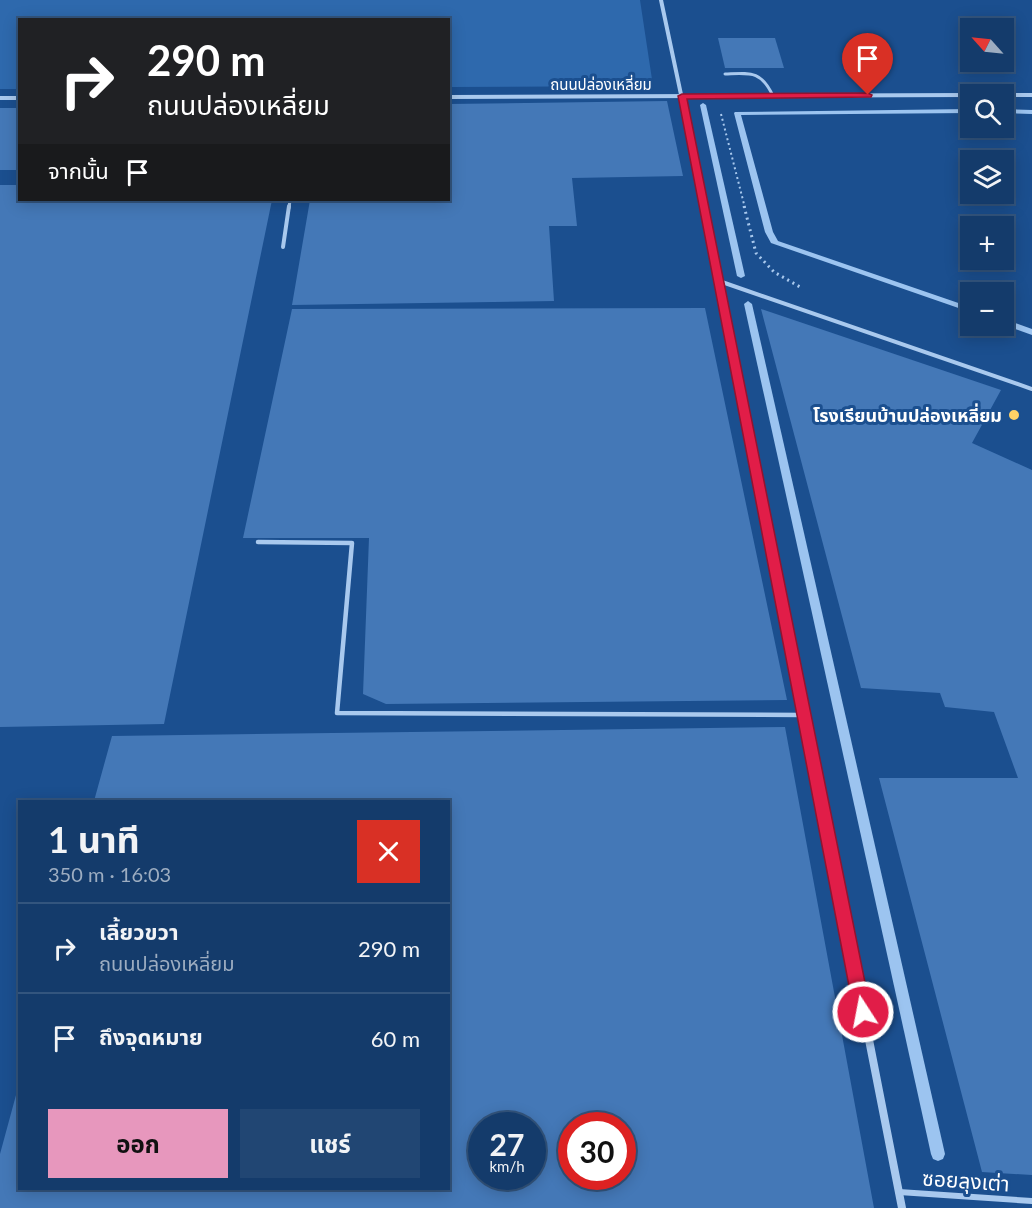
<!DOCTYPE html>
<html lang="th">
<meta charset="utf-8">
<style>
body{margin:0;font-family:Lato,"Noto Sans Thai",sans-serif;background:#214673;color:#f1f3f6;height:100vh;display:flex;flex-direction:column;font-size:22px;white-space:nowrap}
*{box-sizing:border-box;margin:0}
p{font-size:20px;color:#9dadc1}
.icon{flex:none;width:33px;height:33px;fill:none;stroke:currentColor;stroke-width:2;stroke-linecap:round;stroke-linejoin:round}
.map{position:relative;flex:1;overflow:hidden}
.drawer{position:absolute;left:18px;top:800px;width:432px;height:390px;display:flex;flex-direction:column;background:#143b6b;border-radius:0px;box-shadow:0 3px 15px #0003,0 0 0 2px #33557e}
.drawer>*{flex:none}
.hud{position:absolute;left:18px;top:18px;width:432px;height:183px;border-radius:0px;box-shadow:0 3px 15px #0003,0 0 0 2px #33557e;background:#202124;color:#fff;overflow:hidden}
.needle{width:39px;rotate:297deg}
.controls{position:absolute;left:960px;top:18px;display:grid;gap:12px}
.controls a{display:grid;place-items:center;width:54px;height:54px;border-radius:0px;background:#143b6b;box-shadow:0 3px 15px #0003,0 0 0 2px #33557e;font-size:30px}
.speed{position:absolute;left:468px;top:1112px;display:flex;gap:12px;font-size:30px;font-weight:700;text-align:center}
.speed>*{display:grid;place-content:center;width:78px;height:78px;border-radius:50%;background:#143b6b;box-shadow:0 3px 15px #0003,0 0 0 2px #33557e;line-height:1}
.speed small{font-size:15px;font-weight:400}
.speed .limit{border:9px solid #d22;background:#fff;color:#111}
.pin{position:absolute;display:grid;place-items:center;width:51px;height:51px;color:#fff;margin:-62px -26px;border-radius:50% 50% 50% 0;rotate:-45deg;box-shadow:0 0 6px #0007}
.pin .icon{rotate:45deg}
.me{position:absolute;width:66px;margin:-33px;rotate:349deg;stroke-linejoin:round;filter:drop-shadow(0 0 4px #0008)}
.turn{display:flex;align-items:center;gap:21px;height:126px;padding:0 30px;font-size:27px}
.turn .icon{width:78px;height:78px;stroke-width:2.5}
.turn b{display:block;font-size:42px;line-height:51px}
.then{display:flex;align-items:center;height:57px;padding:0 30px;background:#0003;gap:12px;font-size:22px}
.round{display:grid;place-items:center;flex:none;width:63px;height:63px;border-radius:0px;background:#214673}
.summary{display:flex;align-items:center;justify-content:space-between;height:102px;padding:0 30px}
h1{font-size:36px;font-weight:700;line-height:45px}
.action{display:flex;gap:12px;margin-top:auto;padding:12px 30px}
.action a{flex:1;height:69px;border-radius:0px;background:#e797bd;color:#111;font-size:24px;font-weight:700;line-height:69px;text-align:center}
.action a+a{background:#214673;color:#f1f3f6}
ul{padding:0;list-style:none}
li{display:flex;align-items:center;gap:18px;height:90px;padding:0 30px;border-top:2px solid #33557e}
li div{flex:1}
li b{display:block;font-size:22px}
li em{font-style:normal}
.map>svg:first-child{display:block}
.green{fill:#2e69ad}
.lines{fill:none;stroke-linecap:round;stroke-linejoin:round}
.stream{fill:#9cc4f0;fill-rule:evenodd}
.building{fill:#4478b7;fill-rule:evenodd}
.path-far1{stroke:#a9c9ee;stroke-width:2;stroke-dasharray:2 3;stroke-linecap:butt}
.path{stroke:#a9c9ee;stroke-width:3;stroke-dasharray:2 4;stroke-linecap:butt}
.service-far3{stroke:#a9c9ee;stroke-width:3}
.service-far2{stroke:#a9c9ee;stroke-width:4}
.service-far1{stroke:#a9c9ee;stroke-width:4.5}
.service{stroke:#a9c9ee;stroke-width:6}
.minor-far3{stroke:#a9c9ee;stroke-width:4}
.minor-far2{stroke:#a9c9ee;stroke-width:4.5}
.minor-far1{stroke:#a9c9ee;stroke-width:6}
.minor{stroke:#a9c9ee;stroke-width:8}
.route{fill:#e11d48;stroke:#92132f;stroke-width:1.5}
.poi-dot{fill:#ffd166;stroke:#1b4f8f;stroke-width:2}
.labels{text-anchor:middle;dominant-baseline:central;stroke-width:6;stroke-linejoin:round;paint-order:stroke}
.far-street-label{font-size:15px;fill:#fff;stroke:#1b4f8f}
.poi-label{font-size:18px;font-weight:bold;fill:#fff;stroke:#1b4f8f;text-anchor:end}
.near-street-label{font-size:21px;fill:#fff;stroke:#1b4f8f}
</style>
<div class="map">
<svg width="1032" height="1208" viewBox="0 0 1032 1208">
<rect width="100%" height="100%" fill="#1b4f8f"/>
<polygon class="green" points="0,0 640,0 653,86 449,87 448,20 20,20 19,89 0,89"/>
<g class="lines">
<g class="stream">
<polygon points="703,103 706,105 745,276 741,278 737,276 700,105"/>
<polygon points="970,109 970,113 741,115 773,232 778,241 970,307 970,312 771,243 765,232 734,113 735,112"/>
<polygon points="1004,109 1032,110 1032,114 1004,113"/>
<polygon points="748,301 752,304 945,1154 943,1159 938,1161 933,1159 931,1154 744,304"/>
<polygon points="1004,319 1032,329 1032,335 1004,325"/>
</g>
</g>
<g class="building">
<polygon points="718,38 775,38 784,68 725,68"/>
<polygon points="667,101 683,176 572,178 577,226 549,226 554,301 292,305 310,200 448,200 448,104"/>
<rect x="0" y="108" width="20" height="62"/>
<polygon points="0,185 20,185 20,200 272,200 164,724 0,727"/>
<polygon points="705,308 787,700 386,704 363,694 369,538 243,538 292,309"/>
<polygon points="761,309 1001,390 972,443 1032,470 1032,1175 982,1172 879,778 1018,778 994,712 945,707 940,693 861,688"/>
<path d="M 785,727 L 874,1208 L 0,1208 L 0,1154 L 19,1084 L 20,1188 L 448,1188 L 448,801 L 94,801 L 112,736 ZM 482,1125 L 532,1125 L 532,1176 L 482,1176 ZM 572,1125 L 622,1125 L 622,1176 L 572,1176 Z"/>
</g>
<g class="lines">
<polyline class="path-far1" points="721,114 745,208"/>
<polyline class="path" points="744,206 756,253 774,272 800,287"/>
<g class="service-far3">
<path d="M 725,74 C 750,73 761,70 773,96"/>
<polyline points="289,208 290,200"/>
</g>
<g class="service-far2">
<polyline points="283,247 289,206"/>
<polyline points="719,281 1032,389"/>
</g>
<polyline class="service-far1" points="258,542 352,543 337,713 803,715"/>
<polyline class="service" points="899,1192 1032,1201"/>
<g class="minor-far3">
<polyline points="661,0 705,208"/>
<polyline points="1004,95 1032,95"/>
<polyline points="448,97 970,95"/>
<polyline points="0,98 20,98"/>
</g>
<polyline class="minor-far2" points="705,206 756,468"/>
<polyline class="minor-far1" points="756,467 821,796"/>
<polyline class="minor" points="821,795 902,1208"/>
</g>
<polygon class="route" points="868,93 872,95 871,97 687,99 871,1012 869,1018 863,1021 856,1018 854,1012 678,96 682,94"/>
<circle class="poi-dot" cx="1014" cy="415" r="6"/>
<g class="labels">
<g class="far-street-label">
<text x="601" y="84">ถนนปล่องเหลี่ยม</text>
</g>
<g class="poi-label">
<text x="1002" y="415">โรงเรียนบ้านปล่องเหลี่ยม</text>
</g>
<g class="near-street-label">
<text transform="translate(966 1180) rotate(4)">ซอยลุงเต่า</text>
</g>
</g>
</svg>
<div class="controls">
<a><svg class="needle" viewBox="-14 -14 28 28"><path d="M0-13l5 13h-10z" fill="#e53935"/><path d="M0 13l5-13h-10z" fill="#9dadc1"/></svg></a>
<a><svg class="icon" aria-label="search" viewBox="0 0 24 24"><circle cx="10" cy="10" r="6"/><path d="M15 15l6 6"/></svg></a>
<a><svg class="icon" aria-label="layers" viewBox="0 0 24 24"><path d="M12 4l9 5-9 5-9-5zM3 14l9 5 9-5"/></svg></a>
<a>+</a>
<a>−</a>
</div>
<div class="speed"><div>27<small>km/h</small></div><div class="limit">30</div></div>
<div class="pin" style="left:868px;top:95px;background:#d93025"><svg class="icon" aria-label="arrive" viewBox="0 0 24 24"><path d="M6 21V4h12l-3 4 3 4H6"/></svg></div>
<svg class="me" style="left:863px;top:1012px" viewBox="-20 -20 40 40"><circle r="17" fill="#e11d48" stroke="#fff" stroke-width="3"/><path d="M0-11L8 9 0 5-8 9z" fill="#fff"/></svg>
<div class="hud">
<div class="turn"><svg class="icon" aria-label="right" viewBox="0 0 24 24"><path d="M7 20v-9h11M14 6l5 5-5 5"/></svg><div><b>290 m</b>ถนนปล่องเหลี่ยม</div></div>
<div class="then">จากนั้น<svg class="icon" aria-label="arrive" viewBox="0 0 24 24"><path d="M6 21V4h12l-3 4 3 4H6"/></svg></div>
</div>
<section class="drawer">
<div class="summary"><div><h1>1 นาที</h1><p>350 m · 16:03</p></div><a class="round" style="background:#d93025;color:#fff"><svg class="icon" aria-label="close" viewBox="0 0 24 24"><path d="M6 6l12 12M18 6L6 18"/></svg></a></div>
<ul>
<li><svg class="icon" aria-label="right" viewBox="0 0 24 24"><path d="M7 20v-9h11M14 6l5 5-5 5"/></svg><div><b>เลี้ยวขวา</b><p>ถนนปล่องเหลี่ยม</p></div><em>290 m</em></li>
<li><svg class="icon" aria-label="arrive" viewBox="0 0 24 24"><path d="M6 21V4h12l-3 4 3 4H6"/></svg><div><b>ถึงจุดหมาย</b></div><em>60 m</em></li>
</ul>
<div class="action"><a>ออก</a><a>แชร์</a></div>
</section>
</div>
